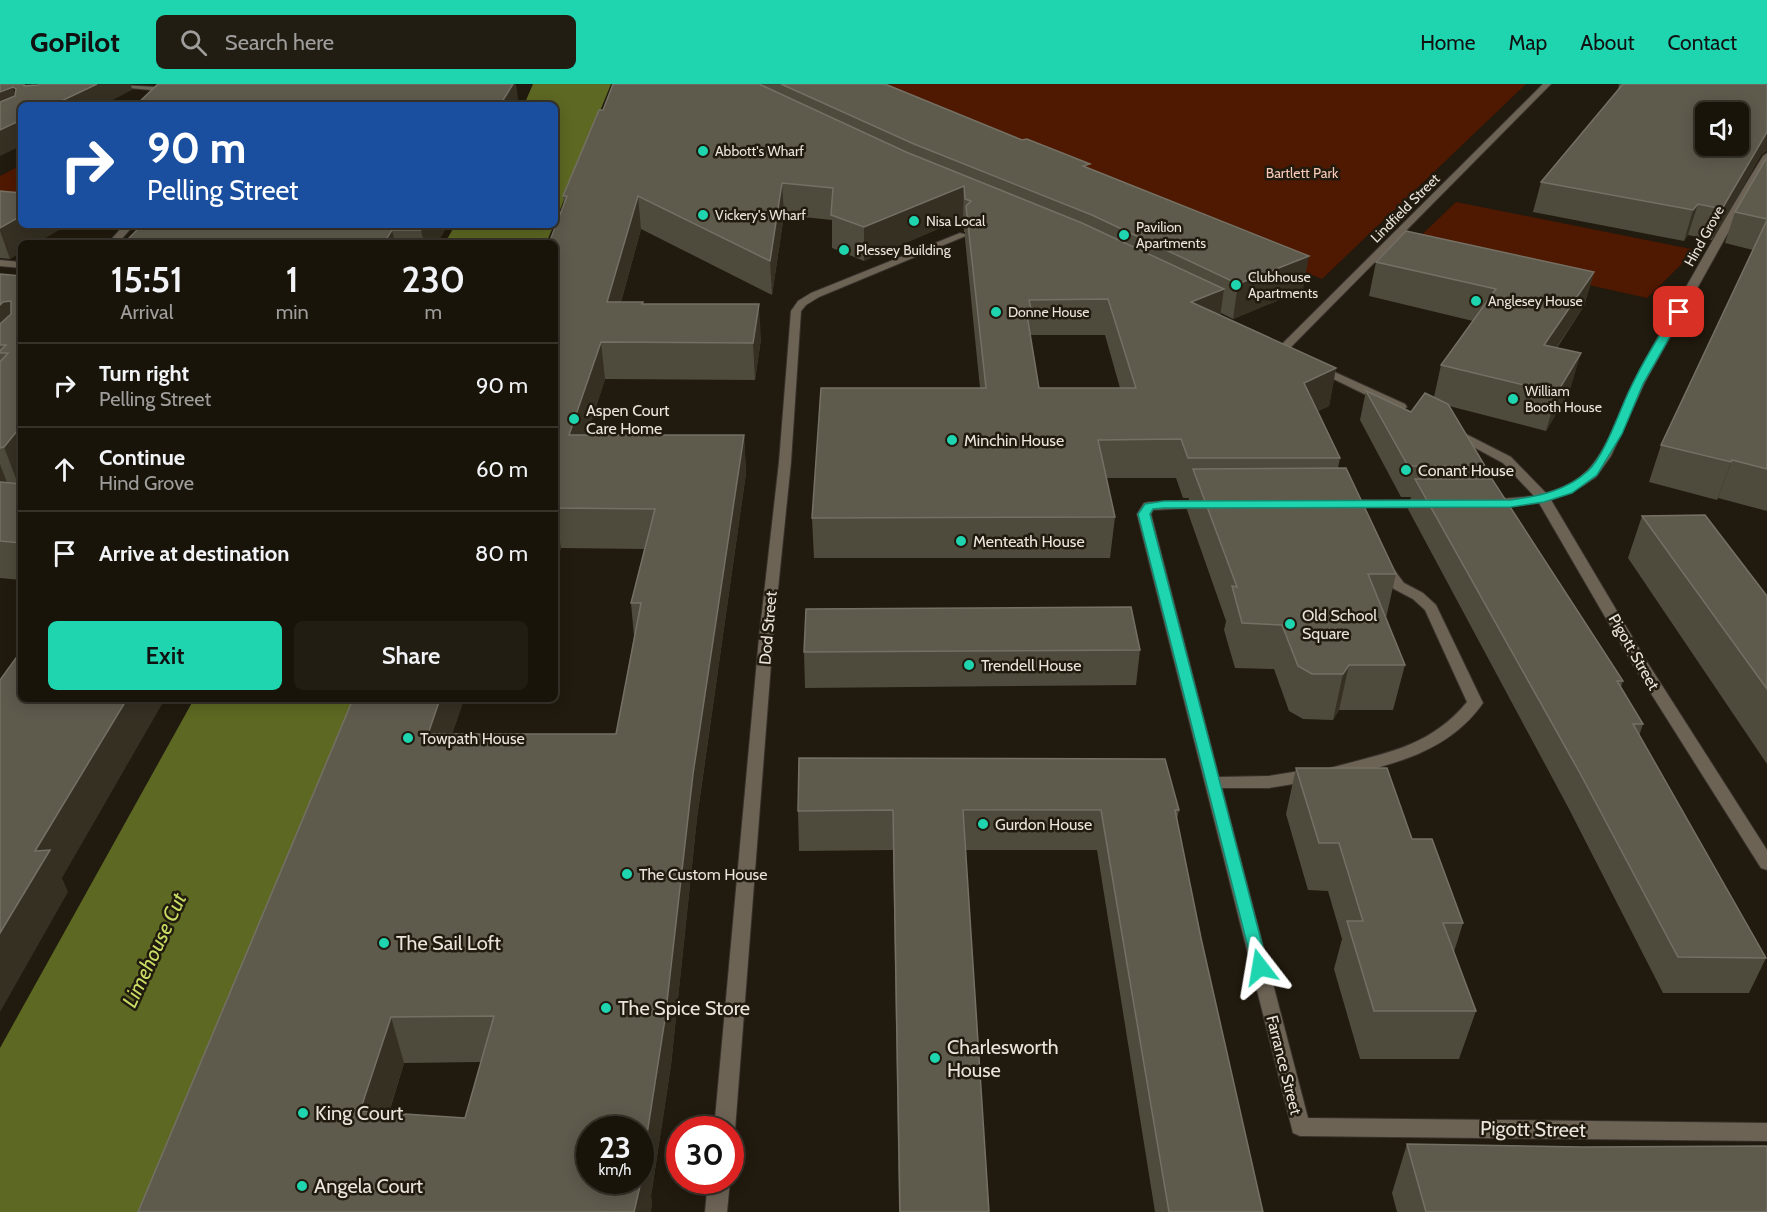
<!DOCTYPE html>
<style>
body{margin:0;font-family:Cabin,sans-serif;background:#221d13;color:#f1f3f6;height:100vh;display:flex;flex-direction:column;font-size:22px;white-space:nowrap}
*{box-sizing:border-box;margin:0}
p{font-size:20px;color:#9f9e9c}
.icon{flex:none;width:33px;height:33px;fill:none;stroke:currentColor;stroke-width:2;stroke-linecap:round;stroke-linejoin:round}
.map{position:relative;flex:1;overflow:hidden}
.details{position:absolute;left:18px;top:156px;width:540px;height:462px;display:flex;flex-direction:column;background:#19140a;border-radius:9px;box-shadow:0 3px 15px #0003,0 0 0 2px #37332b}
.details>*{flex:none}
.guide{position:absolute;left:18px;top:18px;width:540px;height:126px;border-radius:9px;box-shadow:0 3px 15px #0003,0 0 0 2px #37332b;background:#1a4fa0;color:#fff;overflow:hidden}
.buttons{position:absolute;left:1695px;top:18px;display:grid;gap:12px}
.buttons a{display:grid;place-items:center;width:54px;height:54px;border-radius:9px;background:#19140a;box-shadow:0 3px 15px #0003,0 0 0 2px #37332b;font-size:30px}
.speed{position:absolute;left:576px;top:1032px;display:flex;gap:12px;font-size:30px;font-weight:700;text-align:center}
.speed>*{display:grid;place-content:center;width:78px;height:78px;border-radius:50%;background:#19140a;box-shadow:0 3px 15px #0003,0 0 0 2px #37332b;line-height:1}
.speed small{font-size:15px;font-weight:400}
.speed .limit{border:9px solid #d22;background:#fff;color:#111}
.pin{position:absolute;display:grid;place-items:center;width:51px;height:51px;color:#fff;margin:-26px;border-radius:12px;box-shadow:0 3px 9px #0006}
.me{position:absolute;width:66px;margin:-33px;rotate:346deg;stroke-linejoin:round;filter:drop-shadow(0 0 4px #0008)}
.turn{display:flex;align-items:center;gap:21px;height:126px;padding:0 30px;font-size:27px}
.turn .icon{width:78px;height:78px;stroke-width:2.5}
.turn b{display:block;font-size:42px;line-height:51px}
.eta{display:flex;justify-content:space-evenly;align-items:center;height:102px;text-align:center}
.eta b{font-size:36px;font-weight:600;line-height:42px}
.primary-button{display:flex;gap:12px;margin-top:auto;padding:12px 30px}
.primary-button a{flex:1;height:69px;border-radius:9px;background:#1fd5b0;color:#111;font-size:24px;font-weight:600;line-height:69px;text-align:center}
.primary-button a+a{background:#221d13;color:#f1f3f6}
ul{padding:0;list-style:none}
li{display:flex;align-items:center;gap:18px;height:84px;padding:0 30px;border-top:2px solid #37332b}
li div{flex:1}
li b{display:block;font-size:22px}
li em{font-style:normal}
header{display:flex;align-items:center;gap:36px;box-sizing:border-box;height:84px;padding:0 30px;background:#1fd5b0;color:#111}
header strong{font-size:28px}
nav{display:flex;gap:33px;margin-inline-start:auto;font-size:21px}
.search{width:420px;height:54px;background:#221d13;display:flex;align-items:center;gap:15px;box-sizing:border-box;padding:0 21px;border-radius:9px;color:#9f9e9c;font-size:22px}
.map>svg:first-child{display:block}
.green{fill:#4f1800}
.water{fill:#5d6822}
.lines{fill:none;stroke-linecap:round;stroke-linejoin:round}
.street-casing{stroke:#37322c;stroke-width:2}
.secondary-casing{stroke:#37322c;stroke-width:2}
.street{fill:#6c6355;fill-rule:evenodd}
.secondary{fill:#6c6355;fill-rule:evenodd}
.wall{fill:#4e4b3c;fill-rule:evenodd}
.shaded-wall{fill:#353022}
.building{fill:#5e5b4d;stroke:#747064;stroke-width:1.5;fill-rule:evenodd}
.route{fill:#1fd5b0;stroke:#148a72;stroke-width:1.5}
.poi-dot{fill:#1fd5b0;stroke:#211a0e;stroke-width:2}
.labels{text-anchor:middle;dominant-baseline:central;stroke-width:5;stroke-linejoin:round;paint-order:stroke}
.far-poi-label{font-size:14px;fill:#e9e4dc;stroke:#211a0e;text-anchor:start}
.far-park-label{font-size:14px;fill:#f8c9b7;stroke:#211a0e}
.far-street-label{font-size:14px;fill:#e9e4dc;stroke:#211a0e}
.poi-label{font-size:16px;fill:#e9e4dc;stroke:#211a0e;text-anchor:start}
.street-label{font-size:16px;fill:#e9e4dc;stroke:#211a0e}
.near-poi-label{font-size:20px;fill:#e9e4dc;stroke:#211a0e;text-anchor:start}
.near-street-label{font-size:20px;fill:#e9e4dc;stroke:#211a0e}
.near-water-label{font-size:21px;font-style:italic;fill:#c9dd64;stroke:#211a0e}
</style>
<header>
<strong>GoPilot</strong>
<div class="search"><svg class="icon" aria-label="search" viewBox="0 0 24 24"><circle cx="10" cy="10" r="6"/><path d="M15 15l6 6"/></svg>Search here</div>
<nav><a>Home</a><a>Map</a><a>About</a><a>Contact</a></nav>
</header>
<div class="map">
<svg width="1767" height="1128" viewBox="0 0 1767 1128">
<rect width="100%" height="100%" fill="#211a0e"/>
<g class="green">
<polygon points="836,0 1526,0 1322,195"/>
<polygon points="21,81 21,121 0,119 0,92"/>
<polygon points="1456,118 1696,166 1647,214 1411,161"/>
</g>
<g class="water">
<polygon points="533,0 611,0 555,138 555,21 524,21"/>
<polygon points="455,141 554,141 546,159 445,159"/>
<polygon points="194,615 356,615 147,1128 0,1128 0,964"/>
</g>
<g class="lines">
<g class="street-casing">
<g id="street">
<polygon points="103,0 173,4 177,6 173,8 107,2"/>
<polygon points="1543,0 1551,0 1286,268 1278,268 1278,264"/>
<path d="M 1767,69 L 1767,79 L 1645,298 L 1611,372 L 1596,393 L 1584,401 L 1551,416 L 1649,581 L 1767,766 L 1767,786 L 1761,784 L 1633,581 L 1539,419 L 1502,423 L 1483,423 L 1481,420 L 1488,416 L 1534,412 L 1503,379 L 1446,348 L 1452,344 L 1456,345 L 1511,373 L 1546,409 C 1563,404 1581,395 1592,381 C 1612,357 1620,322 1635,295 C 1676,220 1718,145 1763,72 Z"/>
<polygon points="960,149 968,151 819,213 806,221 801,227 791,378 773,554 735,1046 730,1053 730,1046 714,1046 759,554 779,378 791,227 798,217 811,209"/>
<polygon points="0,176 21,178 21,184 0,182"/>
<polygon points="1317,280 1405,320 1407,323 1401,327 1397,326 1313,285 1311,283"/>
<polygon points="1206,416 1213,420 1211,423 1153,426 1151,430 1219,693 1269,692 1312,685 1318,687 1320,691 1318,695 1312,697 1269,704 1222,704 1308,1034 1767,1039 1767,1057 1300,1052 1293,1049 1137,430 1144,419 1149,418"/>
<polygon points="1344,416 1428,416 1435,420 1428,424 1339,423 1337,420"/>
<path d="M 1384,478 L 1389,479 L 1404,499 L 1423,509 L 1436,521 L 1483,619 C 1449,668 1391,682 1336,693 L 1330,692 L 1328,688 L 1330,684 C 1384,669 1429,664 1467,618 L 1425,526 L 1413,515 L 1394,505 L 1377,482 Z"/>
<polygon points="708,1096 730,1096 727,1128 705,1128"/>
</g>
</g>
<g class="secondary-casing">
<polygon id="secondary" points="124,141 134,141 118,159 108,159"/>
</g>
<use href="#street" class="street"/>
<use href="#secondary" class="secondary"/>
</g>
<g class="wall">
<path d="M 613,0 L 885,0 L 1089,84 L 1303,206 L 1233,235 L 1221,229 L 1220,232 L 1336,284 L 1329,322 L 1318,327 L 1340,374 L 1338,384 L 1396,490 L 1386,534 L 1405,581 L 1393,626 L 1339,626 L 1333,636 L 1303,635 L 1289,627 L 1274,585 L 1235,584 L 1224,546 L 1226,537 L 1187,426 L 1189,414 L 1183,414 L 1176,394 L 1106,394 L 1115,433 L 1110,474 L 814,474 L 812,434 L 980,304 L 965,155 L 965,148 L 964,148 L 963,134 L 864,177 L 832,164 L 832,136 L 784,131 L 772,211 L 641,145 L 621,218 L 643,218 L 643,220 L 761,255 L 755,296 L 605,295 L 587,351 L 744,351 L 746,389 L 697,734 L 671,981 L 651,1112 L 652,1122 L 138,1128 L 353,615 L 464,615 L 452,650 L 616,650 L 634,553 L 631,519 L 644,465 L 561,464 L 555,482 L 555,159 L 564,120 L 563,112 L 603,26 ZM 1030,251 L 1105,251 L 1120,304 L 1039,304 ZM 481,978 L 465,1034 L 389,1029 L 404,979 Z"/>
<polygon points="1619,0 1767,0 1761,71 1712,156 1688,151 1684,157 1533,128 1541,98 1618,6"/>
<polygon points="1767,73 1767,427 1718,414 1717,416 1649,398 1661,361 1753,166 1725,159 1735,128"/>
<polygon points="0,107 66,142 21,159 21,168 10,175 0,174"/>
<polygon points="142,141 448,141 437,159 124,159"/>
<polygon points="1376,178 1594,188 1584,222 1557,264 1570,306 1546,347 1449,322 1485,382 1482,395 1623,597 1621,603 1643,640 1639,652 1766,874 1749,909 1663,909 1569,725 1408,425 1411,413 1401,413 1360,336 1366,307 1411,328 1434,313 1441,281 1473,237 1369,212"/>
<polygon points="0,190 21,192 21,396 18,400 21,400 21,496 0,494"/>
<polygon points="1642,432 1767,512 1767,680 1628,474"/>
<polygon points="1140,566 1136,601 805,604 804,568"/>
<polygon points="1296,684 1412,755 1463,839 1454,868 1476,927 1459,975 1360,975 1334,885 1342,855 1328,807 1308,806 1286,730"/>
<polygon points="1179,726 1177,735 1201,854 1263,1128 1155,1128 1097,766 965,766 989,1128 899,1128 893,766 799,767 798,727"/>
<polygon points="1407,1060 1582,1063 1767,1128 1397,1128 1392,1109"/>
</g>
<g class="shaded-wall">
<polygon points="24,0 37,0 41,14 30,21"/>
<polygon points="97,0 131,0 132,6 103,21 53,21"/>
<polygon points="513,0 516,0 519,21 500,21"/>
<polygon points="13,3 20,24 0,33 0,8"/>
<polygon points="21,36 21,62 0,72 0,46"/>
<polygon points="1767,48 1767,67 1761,71 1712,156 1722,125"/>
<polygon points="782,99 784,131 772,211 770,177"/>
<polygon points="964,102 963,134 864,177 864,143"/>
<polygon points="638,112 641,145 611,253 607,218"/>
<polygon points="1698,120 1688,151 1684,157 1693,126"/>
<polygon points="21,132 21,141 65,141 66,142 37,159 21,159 21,168 10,175 0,147 0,144"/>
<polygon points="424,141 448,141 437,159 424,159 421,146"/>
<polygon points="392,146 395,159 384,159"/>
<polygon points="1309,172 1303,206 1233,235 1238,200"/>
<polygon points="1594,188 1584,222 1534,297 1544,261"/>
<polygon points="1224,205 1219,241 1191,218"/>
<polygon points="11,217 21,246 0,261 0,221 3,218"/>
<polygon points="759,220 761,255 755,296 753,259"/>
<polygon points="601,258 605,295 575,390 569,351"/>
<polygon points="1581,269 1570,306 1546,347 1557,309"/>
<polygon points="1336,284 1329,322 1298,337 1304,299"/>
<polygon points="21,342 21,396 18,400 4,363"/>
<polygon points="744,351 746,389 697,734 671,981 651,1112 652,1122 651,1128 634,1128 643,1076 693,690"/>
<polygon points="1732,376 1718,414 1717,416 1731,378"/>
<polygon points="0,380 8,401 0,423"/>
<polygon points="555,424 561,464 555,482"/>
<polygon points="1349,581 1339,626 1333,636 1343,590"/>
<polygon points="127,615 165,615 62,794 68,808 0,928 0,849 35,767"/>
<polygon points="440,615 464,615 437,694 428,650"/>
<polygon points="391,933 404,979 375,1073 360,1027"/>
</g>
<g class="building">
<polygon points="0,0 24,0 24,2 38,1 39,0 97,0 53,21 21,21 21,36 0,46 0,18 15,12 16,5 13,3 0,8"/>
<polygon points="158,0 513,0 500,21 136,21"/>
<path d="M 613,0 L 759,0 L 906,68 L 1082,139 L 1224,205 L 1191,218 L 1336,284 L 1304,299 L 1340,374 L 1188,374 L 1181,355 L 1098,356 L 1115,433 L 812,434 L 821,304 L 986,304 L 966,122 L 971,117 L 965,115 L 964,102 L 864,143 L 831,131 L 833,104 L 782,99 L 770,177 L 638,112 L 607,218 L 643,218 L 642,220 L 759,220 L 753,259 L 601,258 L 569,351 L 744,351 L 693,690 L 665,935 L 643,1076 L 646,1076 L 634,1128 L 138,1128 L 353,615 L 440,615 L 428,650 L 616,650 L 641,519 L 631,519 L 655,425 L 555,424 L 555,159 L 549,159 L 567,112 L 563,112 L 599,26 L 603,26 ZM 1108,215 L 1136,304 L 1039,304 L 1026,225 L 1031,225 L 1029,216 ZM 494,932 L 465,1034 L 360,1027 L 391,933 ZM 590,1046 L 640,1046 L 640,1096 L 590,1096 Z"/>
<polygon points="781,0 885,0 1022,56 1027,55 1090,80 1083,82 1309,172 1238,200 1092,131 914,60"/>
<path d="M 1623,0 L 1767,0 L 1767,48 L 1722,125 L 1698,120 L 1693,126 L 1541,98 ZM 1706,28 L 1738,28 L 1738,62 L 1706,62 Z"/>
<polygon points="1767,73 1767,135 1735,128"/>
<polygon points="0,107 21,109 21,132 0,144"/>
<polygon points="1767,136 1767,385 1732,376 1731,378 1661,361"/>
<polygon points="142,141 424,141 421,146 392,146 384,159 124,159"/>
<polygon points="1406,147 1594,188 1544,261 1581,269 1557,309 1441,281 1496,205 1376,178"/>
<polygon points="0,190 21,192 21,342 4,363 0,364 0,278 8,269 0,269 0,267 6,261 0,261 0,240 11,230 11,217 3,218 0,221"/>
<polygon points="1366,307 1411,328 1425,309 1448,320 1485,382 1408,382"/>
<polygon points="1346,384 1396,490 1368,490 1405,581 1349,581 1343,590 1312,590 1298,582 1282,541 1242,539 1232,502 1237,503 1193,385"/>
<polygon points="1415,395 1492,395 1623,597 1617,597 1643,640 1633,640 1766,874 1678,873 1581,691"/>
<polygon points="0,398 21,400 21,459 0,457"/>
<polygon points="1705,431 1767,512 1767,605 1642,432"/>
<polygon points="1131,523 1140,566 804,568 806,525"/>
<polygon points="21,567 21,615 127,615 35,767 50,766 0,849 0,596"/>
<polygon points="799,674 1165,675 1179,726 1175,726 1201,854 1263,1128 1169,1128 1101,726 963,726 989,1128 900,1128 893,726 798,727"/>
<polygon points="1296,684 1387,684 1412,755 1432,755 1463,839 1443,839 1476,927 1374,927 1347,837 1363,837 1339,759 1319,759"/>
<polygon points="1407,1060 1582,1063 1767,1062 1767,1128 1426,1128"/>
</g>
<path class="route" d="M 1676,226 L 1684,228 L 1643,300 L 1622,350 L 1597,391 L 1572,409 L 1544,418 L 1511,423 L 1164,424 L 1153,425 L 1150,430 L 1268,883 L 1266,887 L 1260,889 L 1254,887 L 1138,430 L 1145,420 L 1164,417 L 1511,416 C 1539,412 1566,407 1588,387 C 1606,370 1620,324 1632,301 C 1644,276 1660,250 1676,226 Z"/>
<g class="poi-dot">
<circle cx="703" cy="67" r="6"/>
<circle cx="703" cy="131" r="6"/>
<circle cx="914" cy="137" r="6"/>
<circle cx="1124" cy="151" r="6"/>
<circle cx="844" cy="166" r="6"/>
<circle cx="1236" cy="201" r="6"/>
<circle cx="1476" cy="217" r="6"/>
<circle cx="996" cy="228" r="6"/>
<circle cx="1513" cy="315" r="6"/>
<circle cx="574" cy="335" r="6"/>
<circle cx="952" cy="356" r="6"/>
<circle cx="1406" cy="386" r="6"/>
<circle cx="961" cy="457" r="6"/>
<circle cx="1290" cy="540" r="6"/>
<circle cx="969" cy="581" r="6"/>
<circle cx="408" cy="654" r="6"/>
<circle cx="983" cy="740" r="6"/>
<circle cx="627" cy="790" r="6"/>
<circle cx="384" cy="859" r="6"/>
<circle cx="606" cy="924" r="6"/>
<circle cx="935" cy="974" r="6"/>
<circle cx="303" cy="1029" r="6"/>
<circle cx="302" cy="1102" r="6"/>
</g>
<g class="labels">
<g class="far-poi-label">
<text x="715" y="67">Abbott's Wharf</text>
<text x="715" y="131">Vickery's Wharf</text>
<text x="926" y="137">Nisa Local</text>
<text x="1136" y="143">Pavilion<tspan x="1136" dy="16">Apartments</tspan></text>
<text x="856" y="166">Plessey Building</text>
<text x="1248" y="193">Clubhouse<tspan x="1248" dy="16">Apartments</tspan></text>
<text x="1488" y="217">Anglesey House</text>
<text x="1008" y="228">Donne House</text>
<text x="1525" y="307">William<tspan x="1525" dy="16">Booth House</tspan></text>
</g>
<g class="far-park-label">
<text x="1302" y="89">Bartlett Park</text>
</g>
<g class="far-street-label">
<text transform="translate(1405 124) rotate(-45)">Lindfield Street</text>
<text transform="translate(1704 152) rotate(-61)">Hind Grove</text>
</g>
<g class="poi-label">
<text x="586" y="326">Aspen Court<tspan x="586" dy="18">Care Home</tspan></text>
<text x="964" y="356">Minchin House</text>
<text x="1418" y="386">Conant House</text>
<text x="973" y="457">Menteath House</text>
<text x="1302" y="531">Old School<tspan x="1302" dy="18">Square</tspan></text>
<text x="981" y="581">Trendell House</text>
<text x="420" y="654">Towpath House</text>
<text x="995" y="740">Gurdon House</text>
<text x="639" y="790">The Custom House</text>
</g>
<g class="street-label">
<text transform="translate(768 544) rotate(-85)">Dod Street</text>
<text transform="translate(1634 568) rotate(60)">Pigott Street</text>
<text transform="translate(1284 981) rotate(76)">Farrance Street</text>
</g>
<g class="near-poi-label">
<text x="396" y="859">The Sail Loft</text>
<text x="618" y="924">The Spice Store</text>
<text x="947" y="963">Charlesworth<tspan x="947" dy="23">House</tspan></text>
<text x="315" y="1029">King Court</text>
<text x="314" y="1102">Angela Court</text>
</g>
<g class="near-street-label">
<text transform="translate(1533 1045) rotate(1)">Pigott Street</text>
</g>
<g class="near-water-label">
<text transform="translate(154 866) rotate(-65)">Limehouse Cut</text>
</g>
</g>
</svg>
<div class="buttons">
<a><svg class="icon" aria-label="sound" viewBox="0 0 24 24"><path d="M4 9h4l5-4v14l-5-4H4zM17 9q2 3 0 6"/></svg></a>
</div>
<div class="speed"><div>23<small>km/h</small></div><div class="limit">30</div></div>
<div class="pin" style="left:1679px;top:228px;background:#d93025"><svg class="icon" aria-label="arrive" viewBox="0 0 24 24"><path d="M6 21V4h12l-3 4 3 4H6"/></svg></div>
<svg class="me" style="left:1260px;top:883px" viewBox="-20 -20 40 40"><path d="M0-17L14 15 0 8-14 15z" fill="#1fd5b0" stroke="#fff" stroke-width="4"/></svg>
<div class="guide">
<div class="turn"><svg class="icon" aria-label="right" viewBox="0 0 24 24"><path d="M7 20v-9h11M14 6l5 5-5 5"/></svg><div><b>90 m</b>Pelling Street</div></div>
</div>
<section class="details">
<div class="eta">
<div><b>15:51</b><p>Arrival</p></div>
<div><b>1</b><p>min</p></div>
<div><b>230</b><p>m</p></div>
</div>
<ul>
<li><svg class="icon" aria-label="right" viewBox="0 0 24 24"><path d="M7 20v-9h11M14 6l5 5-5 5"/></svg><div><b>Turn right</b><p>Pelling Street</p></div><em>90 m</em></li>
<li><svg class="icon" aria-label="ahead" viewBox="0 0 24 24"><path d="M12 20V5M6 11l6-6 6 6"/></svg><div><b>Continue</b><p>Hind Grove</p></div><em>60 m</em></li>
<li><svg class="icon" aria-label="arrive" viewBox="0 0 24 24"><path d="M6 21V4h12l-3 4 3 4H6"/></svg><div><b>Arrive at destination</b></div><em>80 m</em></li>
</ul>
<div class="primary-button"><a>Exit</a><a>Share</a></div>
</section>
</div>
